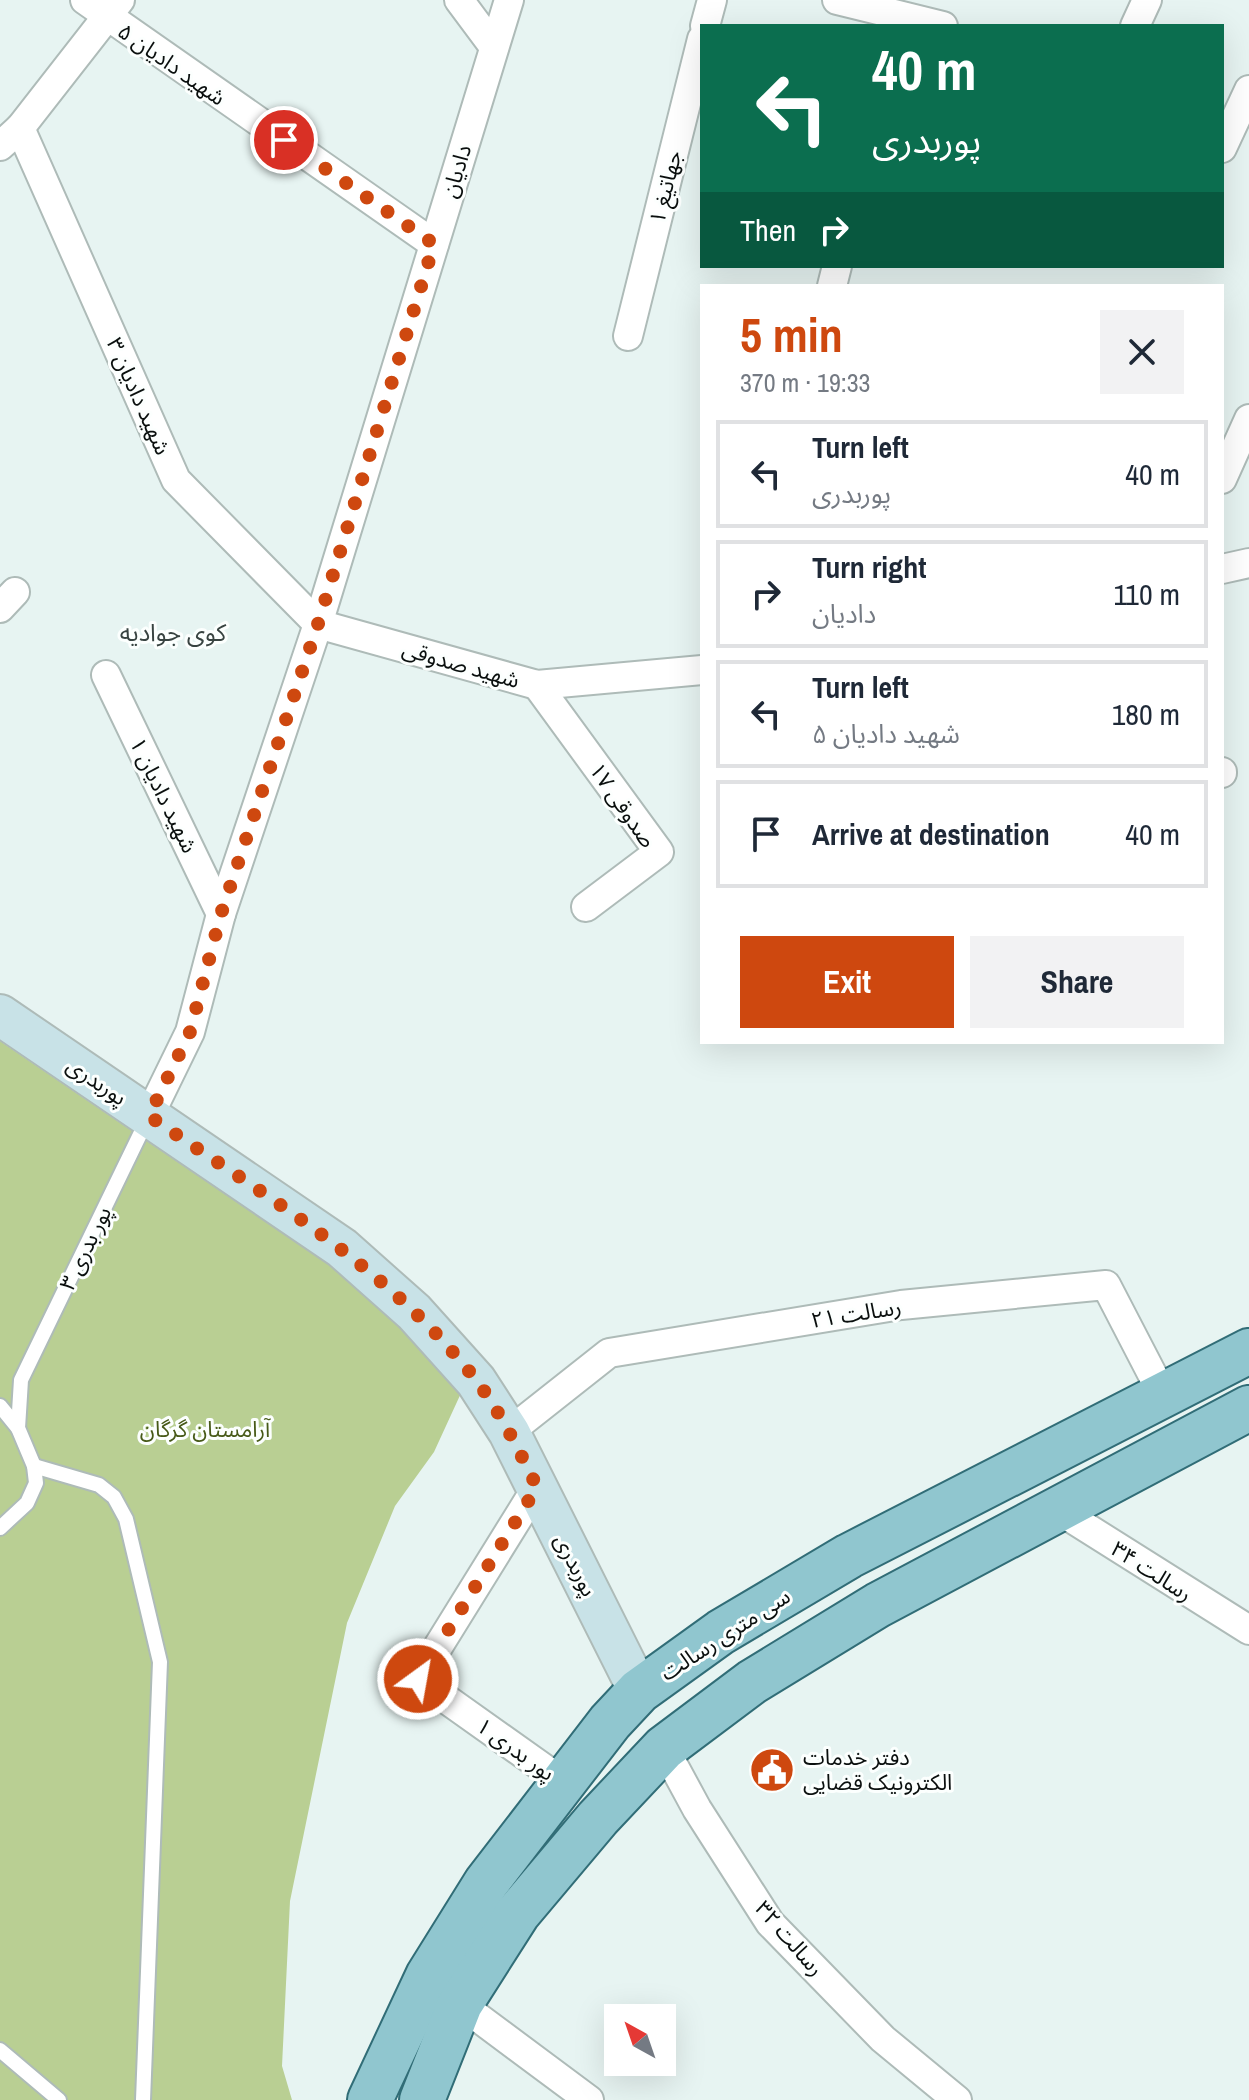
<!DOCTYPE html>
<meta charset="utf-8">
<style>
body{margin:0;font-family:"Archivo Narrow","Noto Sans Arabic",sans-serif;background:#f2f2f3;color:#1f2937;height:100vh;display:flex;flex-direction:column;font-size:30px;white-space:nowrap}
*{box-sizing:border-box;margin:0}
p{font-size:26px;color:#747a83}
.icon{flex:none;width:44px;height:44px;fill:none;stroke:currentColor;stroke-width:2;stroke-linecap:round;stroke-linejoin:round}
.map{position:relative;flex:1;overflow:hidden}
.drawer{position:absolute;left:700px;top:284px;width:524px;height:760px;display:flex;flex-direction:column;background:#fff;border-radius:0px;box-shadow:0 8px 32px #0002}
.drawer>*{flex:none}
.guide{position:absolute;left:700px;top:24px;width:524px;height:244px;border-radius:0px;box-shadow:0 8px 32px #0002;background:#0b6e4f;color:#fff;overflow:hidden}
.needle{width:52px;rotate:320deg}
.buttons{position:absolute;left:604px;top:2004px;display:grid;gap:16px}
.buttons a{display:grid;place-items:center;width:72px;height:72px;border-radius:0px;background:#fff;box-shadow:0 8px 32px #0002;font-size:40px}
.pin{position:absolute;display:grid;place-items:center;width:68px;height:68px;color:#fff;margin:-34px;border:4px solid #fff;border-radius:50%;box-shadow:0 2px 8px #0007}
.me{position:absolute;width:88px;margin:-44px;rotate:32deg;stroke-linejoin:round;filter:drop-shadow(0 0 6px #0008)}
.turn{display:flex;align-items:center;gap:28px;height:168px;padding:0 40px;font-size:36px}
.turn .icon{width:104px;height:104px;stroke-width:2.5}
.turn b{display:block;font-size:56px;line-height:68px}
.then{display:flex;align-items:center;height:76px;padding:0 40px;background:#0003;gap:16px;font-size:30px}
.round{display:grid;place-items:center;flex:none;width:84px;height:84px;border-radius:0px;background:#f2f2f3}
.head{display:flex;align-items:center;justify-content:space-between;height:136px;padding:0 40px}
h1{font-size:48px;font-weight:700;line-height:60px;color:#ce480f}
.action{display:flex;gap:16px;margin-top:auto;padding:16px 40px}
.action a{flex:1;height:92px;border-radius:0px;background:#ce480f;color:#fff;font-size:32px;font-weight:700;line-height:92px;text-align:center}
.action a+a{background:#f2f2f3;color:#1f2937}
ul{padding:0;list-style:none}
li{display:flex;align-items:center;gap:24px;height:108px;margin:0 16px 12px;padding:0 24px;border:4px solid #e0e1e3;border-radius:0px}
li div{flex:1}
li b{display:block;font-size:30px}
li em{font-style:normal}
.map>svg:first-child{display:block}
.green{fill:#b9cf93}
.lines{fill:none;stroke-linecap:round;stroke-linejoin:round}
.lane-casing{stroke:#aebbb8;stroke-width:18}
.street-casing{stroke:#aebbb8;stroke-width:32}
.secondary-casing{stroke:#aebbb8;stroke-width:44}
.primary-casing{stroke:#316d77;stroke-width:48}
.lane{stroke:#fff;stroke-width:14}
.street{stroke:#fff;stroke-width:28}
.secondary{stroke:#c8e2e7;stroke-width:40}
.primary{stroke:#90c6cf;stroke-width:44}
.route{stroke:#ce480f;stroke-width:14;stroke-dasharray:0 25.2}
.labels{text-anchor:middle;dominant-baseline:central;stroke-width:6;stroke-linejoin:round;paint-order:stroke}
.street-label{font-size:22px;fill:#0a0f0e;stroke:#fcfffe}
.park-label{font-size:22px;fill:#475a18;stroke:#fcfffe}
.poi-label{font-size:22px;fill:#0a0f0e;stroke:#fcfffe;text-anchor:start}
.neighbourhood-label{font-size:24px;fill:#384341;stroke:#fcfffe}
</style>
<div class="map">
<svg width="1249" height="2100" viewBox="0 0 1249 2100">
<rect width="100%" height="100%" fill="#e7f4f2"/>
<polygon class="green" points="0,1041 344,1275 415,1330 462,1391 434,1452 395,1506 347,1623 290,1901 282,2066 292,2100 0,2100"/>
<g class="lines">
<g class="lane-casing">
<g id="lane">
<polyline points="0,1406 18,1428"/>
<polyline points="34,1466 99,1485 114,1497 126,1519 160,1662 143,2100"/>
<polyline points="0,1528 27,1503 36,1483 34,1466 18,1428 21,1380 147,1120"/>
<polyline points="0,2050 59,2100"/>
</g>
</g>
<g class="street-casing">
<g id="street">
<polyline points="85,0 434,244"/>
<polyline points="459,0 494,47"/>
<polyline points="837,0 943,26"/>
<polyline points="705,26 712,0"/>
<polyline points="1135,26 1147,0"/>
<polyline points="20,128 176,480 318,624 537,685 702,670"/>
<polyline points="0,146 20,128 120,0"/>
<polyline points="1222,148 1249,90"/>
<polyline points="832,286 837,266"/>
<polyline points="628,336 702,39"/>
<polyline points="1222,479 1249,419"/>
<polyline points="1222,569 1249,563"/>
<polyline points="0,608 15,592"/>
<polyline points="106,675 221,914"/>
<polyline points="537,685 659,852 586,907"/>
<polyline points="1222,772 1222,773"/>
<polyline points="149,1116 190,1032 221,914 318,624 509,0"/>
<polyline points="509,1432 609,1353 901,1305 1106,1285 1164,1397"/>
<polyline points="537,1487 418,1679 563,1782"/>
<polyline points="1057,1509 1249,1630"/>
<polyline points="664,1748 697,1809 770,1923 883,2039 957,2100"/>
<polyline points="460,2004 589,2100"/>
</g>
</g>
<g class="secondary-casing">
<polyline id="secondary" points="0,1015 342,1248 414,1312 476,1381 509,1432 639,1691"/>
</g>
<g class="primary-casing">
<g id="primary">
<polyline points="370,2100 428,1976 486,1883 610,1722 639,1691 721,1632 849,1556 1249,1351"/>
<polyline points="422,2100 460,2004 518,1913 598,1818 664,1748 752,1682 878,1605 1249,1408"/>
</g>
</g>
<use href="#lane" class="lane"/>
<use href="#street" class="street"/>
<use href="#secondary" class="secondary"/>
<use href="#primary" class="primary"/>
</g>
<g class="lines">
<path class="route" d="M 284,140 L 434,244 L 318,624 L 221,914 L 190,1032 L 149,1116 C 264,1195 389,1268 476,1380 C 501,1413 519,1451 537,1487 L 418,1679"/>
</g>
<defs>
<g id="civic-disc" transform="scale(2.3)"><circle r="9.5" fill="#ce480f" stroke="#fcfffe"/><path d="M-.6-6.5H3V-4.5H.6V-3L4-1V1h2V6H-6V1h2V-1L-.6-3ZM-1.2 2.5V6h2.4V2.5Z" fill="#fff"/></g>
</defs>
<g fill-rule="evenodd">
<use href="#civic-disc" x="772" y="1770"/>
</g>
<g class="labels">
<g class="street-label">
<text transform="translate(172 64) rotate(35)">۵ شهید دادیان</text>
<text transform="translate(456 171) rotate(-73)">دادیان</text>
<text transform="translate(665 187) rotate(-76)">جهاتیغ ۱</text>
<text transform="translate(139 396) rotate(66)">۳ شهید دادیان</text>
<text transform="translate(461 664) rotate(16)">شهید صدوقی</text>
<text transform="translate(164 795) rotate(64)">۱ شهید دادیان</text>
<text transform="translate(623 805) rotate(55)">۱۷ صدوقی</text>
<text transform="translate(97 1081) rotate(34)">پوربدری</text>
<text transform="translate(85 1248) rotate(-64)">پور بدری ۳</text>
<text transform="translate(856 1313) rotate(-9)">۲۱ رسالت</text>
<text transform="translate(576 1565) rotate(63)">پوربدری</text>
<text transform="translate(1152 1571) rotate(33)">رسالت ۳۴</text>
<text transform="translate(725 1634) rotate(-33)">سی متری رسالت</text>
<text transform="translate(516 1749) rotate(36)">پور بدری ۱</text>
<text transform="translate(790 1938) rotate(49)">۳۲ رسالت</text>
</g>
<g class="park-label">
<text x="205" y="1429">آرامستان گرگان</text>
</g>
<g class="poi-label">
<text x="803" y="1757">دفتر خدمات<tspan x="803" dy="25">الکترونیک قضایی</tspan></text>
</g>
<g class="neighbourhood-label">
<text x="173" y="632">کوی جوادیه</text>
</g>
</g>
</svg>
<div class="buttons">
<a><svg class="needle" viewBox="-14 -14 28 28"><path d="M0-13l5 13h-10z" fill="#e53935"/><path d="M0 13l5-13h-10z" fill="#747a83"/></svg></a>
</div>
<div class="pin" style="left:284px;top:140px;background:#d93025"><svg class="icon" aria-label="arrive" viewBox="0 0 24 24"><path d="M6 21V4h12l-3 4 3 4H6"/></svg></div>
<svg class="me" style="left:418px;top:1679px" viewBox="-20 -20 40 40"><circle r="17" fill="#ce480f" stroke="#fff" stroke-width="3"/><path d="M0-11L8 9 0 5-8 9z" fill="#fff"/></svg>
<div class="guide">
<div class="turn"><svg class="icon" aria-label="left" viewBox="0 0 24 24"><path d="M17 20v-9H6M10 6l-5 5 5 5"/></svg><div><b>40 m</b>پوربدری</div></div>
<div class="then">Then<svg class="icon" aria-label="right" viewBox="0 0 24 24"><path d="M7 20v-9h11M14 6l5 5-5 5"/></svg></div>
</div>
<section class="drawer">
<div class="head"><div><h1>5 min</h1><p>370 m · 19:33</p></div><a class="round"><svg class="icon" aria-label="close" viewBox="0 0 24 24"><path d="M6 6l12 12M18 6L6 18"/></svg></a></div>
<ul>
<li><svg class="icon" aria-label="left" viewBox="0 0 24 24"><path d="M17 20v-9H6M10 6l-5 5 5 5"/></svg><div><b>Turn left</b><p>پوربدری</p></div><em>40 m</em></li>
<li><svg class="icon" aria-label="right" viewBox="0 0 24 24"><path d="M7 20v-9h11M14 6l5 5-5 5"/></svg><div><b>Turn right</b><p>دادیان</p></div><em>110 m</em></li>
<li><svg class="icon" aria-label="left" viewBox="0 0 24 24"><path d="M17 20v-9H6M10 6l-5 5 5 5"/></svg><div><b>Turn left</b><p>۵ شهید دادیان</p></div><em>180 m</em></li>
<li><svg class="icon" aria-label="arrive" viewBox="0 0 24 24"><path d="M6 21V4h12l-3 4 3 4H6"/></svg><div><b>Arrive at destination</b></div><em>40 m</em></li>
</ul>
<div class="action"><a>Exit</a><a>Share</a></div>
</section>
</div>
